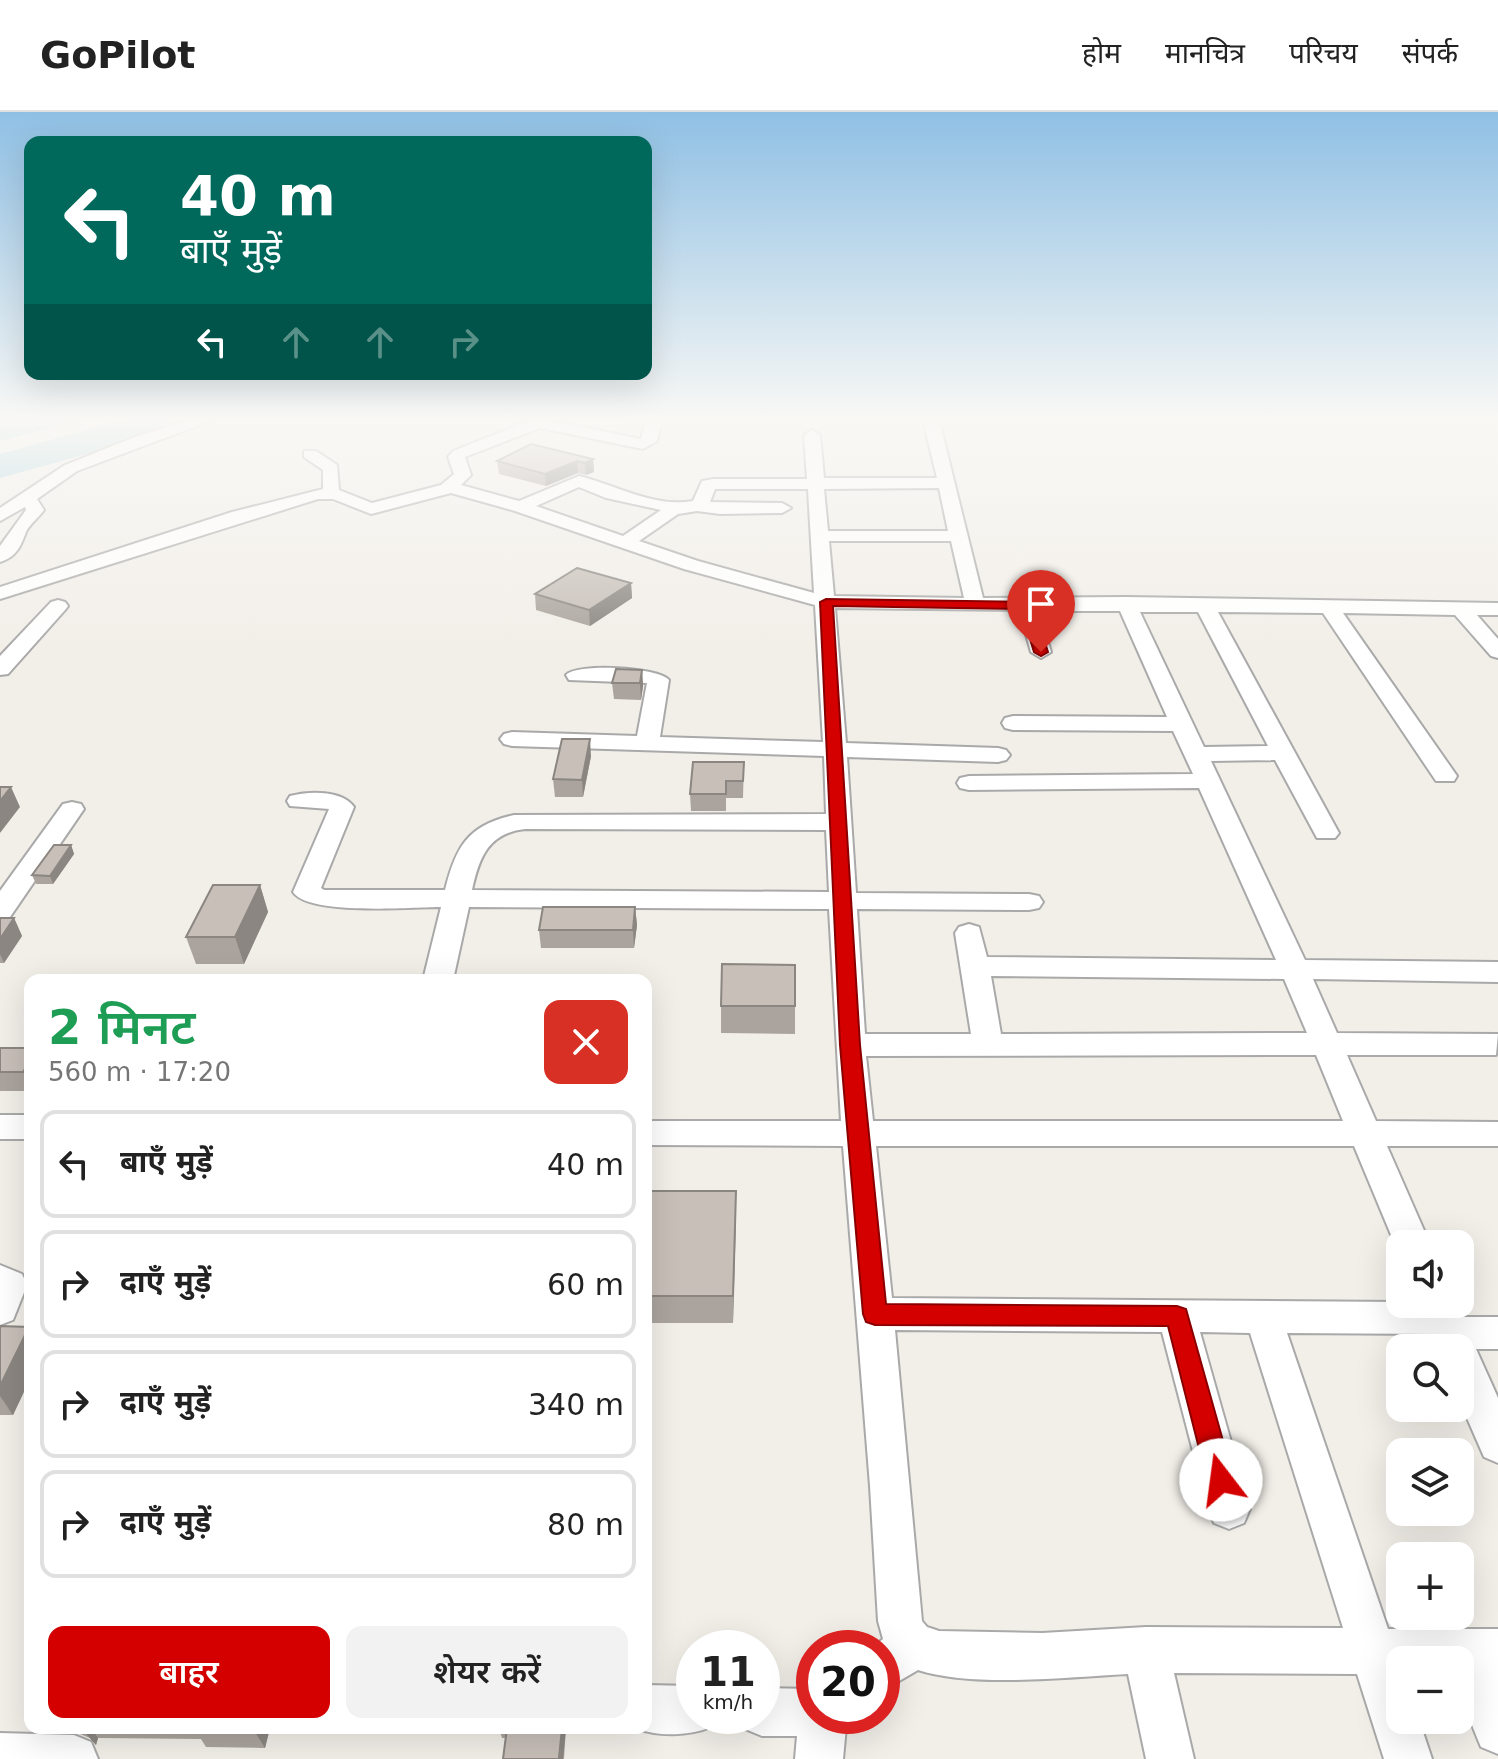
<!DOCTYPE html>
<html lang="hi">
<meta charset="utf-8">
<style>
body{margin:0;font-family:"DejaVu Sans","Noto Sans Devanagari",sans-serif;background:#f2f2f2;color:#222;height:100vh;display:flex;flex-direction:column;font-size:30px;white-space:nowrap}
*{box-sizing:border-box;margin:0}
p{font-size:26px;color:#767676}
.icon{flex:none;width:44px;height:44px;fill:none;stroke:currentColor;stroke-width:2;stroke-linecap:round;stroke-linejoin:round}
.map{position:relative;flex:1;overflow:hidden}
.side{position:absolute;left:24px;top:862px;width:628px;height:760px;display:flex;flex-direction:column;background:#fff;border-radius:16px;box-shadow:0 8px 32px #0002}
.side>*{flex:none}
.banner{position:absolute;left:24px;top:24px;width:628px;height:244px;border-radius:16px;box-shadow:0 8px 32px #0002;background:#00695c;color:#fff;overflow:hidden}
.buttons{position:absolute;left:1386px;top:1118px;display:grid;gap:16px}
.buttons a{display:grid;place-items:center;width:88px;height:88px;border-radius:16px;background:#fff;box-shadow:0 8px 32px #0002;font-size:40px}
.speed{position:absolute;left:676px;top:1518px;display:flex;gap:16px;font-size:40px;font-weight:700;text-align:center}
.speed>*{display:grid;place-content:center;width:104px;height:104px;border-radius:50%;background:#fff;box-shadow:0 8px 32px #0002;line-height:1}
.speed small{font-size:20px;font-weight:400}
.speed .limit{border:12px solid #d22;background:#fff;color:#111}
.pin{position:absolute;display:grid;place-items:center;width:68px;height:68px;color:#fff;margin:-82px -34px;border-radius:50% 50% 50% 0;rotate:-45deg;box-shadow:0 0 8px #0007}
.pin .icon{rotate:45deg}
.me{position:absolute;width:88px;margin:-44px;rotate:345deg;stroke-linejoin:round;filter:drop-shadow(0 0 6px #0008)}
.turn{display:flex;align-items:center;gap:28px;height:168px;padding:0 24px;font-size:36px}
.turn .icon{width:104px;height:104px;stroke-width:2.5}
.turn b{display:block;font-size:56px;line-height:68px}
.lanes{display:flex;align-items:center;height:76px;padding:0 24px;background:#0003;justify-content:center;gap:40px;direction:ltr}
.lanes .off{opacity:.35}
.round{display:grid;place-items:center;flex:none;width:84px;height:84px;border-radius:16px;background:#f2f2f2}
.summary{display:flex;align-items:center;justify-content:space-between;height:136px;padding:0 24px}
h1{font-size:48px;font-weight:600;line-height:60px;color:#1e9e55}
.action{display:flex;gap:16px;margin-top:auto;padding:16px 24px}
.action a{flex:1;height:92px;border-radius:16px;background:#d40000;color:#fff;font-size:32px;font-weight:600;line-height:92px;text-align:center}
.action a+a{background:#f2f2f2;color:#222}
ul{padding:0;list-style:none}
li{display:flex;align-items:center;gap:24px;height:108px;margin:0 16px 12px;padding:0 8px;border:4px solid #e0e0e0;border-radius:16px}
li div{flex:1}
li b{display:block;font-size:30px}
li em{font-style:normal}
header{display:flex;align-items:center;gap:48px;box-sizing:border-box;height:112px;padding:0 40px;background:#fff;border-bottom:2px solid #e0e0e0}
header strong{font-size:38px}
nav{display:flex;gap:44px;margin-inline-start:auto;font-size:28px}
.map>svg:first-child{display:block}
.water{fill:#aad3df}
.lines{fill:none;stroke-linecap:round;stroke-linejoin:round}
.minor-casing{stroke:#a9a9a9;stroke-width:4}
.minor{fill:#fff;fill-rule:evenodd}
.wall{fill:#aba49e}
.shaded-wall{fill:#8b8681}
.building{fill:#c7bfb8;stroke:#8b8681;stroke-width:2}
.route{fill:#d40000;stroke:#8a0000;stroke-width:2}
</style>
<header>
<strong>GoPilot</strong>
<nav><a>होम</a><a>मानचित्र</a><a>परिचय</a><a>संपर्क</a></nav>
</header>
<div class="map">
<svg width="1498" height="1647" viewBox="0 0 1498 1647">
<rect width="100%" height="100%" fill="#f2efe9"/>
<g class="water">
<polygon points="0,308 81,308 0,329"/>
<polygon points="122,308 197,308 112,335 0,366 0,342"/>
</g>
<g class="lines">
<g class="minor-casing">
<g id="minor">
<path d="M 189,308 L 213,308 L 77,359 L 37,387 L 44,398 C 39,405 29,413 26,420 C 21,433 17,445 0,450 L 0,434 L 26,398 L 25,395 L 0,409 L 0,396 L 65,353 L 135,325 Z"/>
<path d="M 531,308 L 548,308 L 641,327 L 646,308 L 662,308 L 657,329 L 643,337 L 540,316 L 465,345 L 471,363 L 461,373 L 519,389 L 579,364 C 616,373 654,396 693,389 L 702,369 L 713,367 L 807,367 L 804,323 L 812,318 L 820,323 L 824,366 L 937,366 L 923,308 L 939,308 L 983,486 L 1126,485 L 1498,491 L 1498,503 L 1477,503 L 1498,527 L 1498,546 L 1491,544 L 1455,503 L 1343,501 L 1457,664 L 1454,669 L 1436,669 L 1323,501 L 1218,500 L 1339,721 L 1335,726 L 1317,726 L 1275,648 L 1211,649 L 1305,848 L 1498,850 L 1498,870 L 1313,867 L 1337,921 L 1498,922 L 1496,943 L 1347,943 L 1376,1009 L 1498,1010 L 1498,1034 L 1387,1034 L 1430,1132 L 1400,1132 L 1399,1142 L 1354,1034 L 876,1034 L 892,1186 L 1400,1190 L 1450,1192 L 1457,1195 L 1462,1205 L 1498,1205 L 1498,1237 L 1476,1237 L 1498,1286 L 1498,1351 L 1484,1345 L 1460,1290 L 1460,1236 L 1437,1233 L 1432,1222 L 1287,1221 L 1388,1517 L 1498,1517 L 1498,1642 L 1481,1635 C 1467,1601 1460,1585 1460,1548 L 1400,1548 L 1400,1608 L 1419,1608 L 1432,1647 L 1384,1647 L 1357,1562 L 1174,1561 L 1194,1647 L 1146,1647 L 1128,1562 C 1068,1565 974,1576 918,1558 L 882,1579 L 882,1536 L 871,1536 L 883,1527 L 878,1509 L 870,1374 L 843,1034 L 646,1033 L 646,1009 L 841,1009 L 829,797 L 469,795 L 453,868 L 423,868 L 441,795 C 412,795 309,804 293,780 L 329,697 L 290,694 L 287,689 L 290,684 C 309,679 342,678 354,695 L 321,776 L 324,778 L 445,778 C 456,734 468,713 514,703 L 826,702 L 824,644 L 512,634 L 504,632 L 500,627 L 504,622 L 512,620 L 637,624 L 647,571 L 569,568 L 566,563 C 576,551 658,555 669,568 L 660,625 L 823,630 L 815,493 L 684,457 L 515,399 L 451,381 L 371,402 L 333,387 L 318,387 L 0,487 L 0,475 L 232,400 L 323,377 L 323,358 L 304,345 L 304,339 L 316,339 L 337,353 L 339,378 L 372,391 L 441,373 L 454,362 L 448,345 L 453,339 ZM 579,375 L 606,386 L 661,398 L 623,424 L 536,394 ZM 939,376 L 948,419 L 828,419 L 824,377 ZM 715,377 L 808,377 L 814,481 L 698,449 L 639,429 L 678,402 L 697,399 L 720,402 L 782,401 L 791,396 L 782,391 L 710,390 ZM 829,429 L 951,429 L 964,486 L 834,484 ZM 835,496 L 1019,498 L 1031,540 L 1041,546 L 1051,540 L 1039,499 L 1120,499 L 1167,605 L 1013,604 L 1005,606 L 1002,611 L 1005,616 L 1013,618 L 1173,619 L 1193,662 L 969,664 L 960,666 L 957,671 L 960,676 L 969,678 L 1199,676 L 1276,848 L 987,845 L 979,815 L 969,812 L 959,815 L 955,821 L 971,922 L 865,922 L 857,797 L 1029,798 L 1039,796 L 1043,790 L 1039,784 L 1029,782 L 856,781 L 847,645 L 998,650 L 1006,648 L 1010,643 L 1006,638 L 998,636 L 846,631 ZM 1140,500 L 1198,500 L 1268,634 L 1204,635 ZM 525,717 L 826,718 L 829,780 L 472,778 C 479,746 488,721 525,717 ZM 991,864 L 1284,867 L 1307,921 L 1001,922 ZM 1316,943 L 1343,1009 L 873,1009 L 866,944 ZM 895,1218 L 1162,1220 L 1208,1397 L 1214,1411 L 1229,1417 L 1244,1411 L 1250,1397 L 1200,1220 L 1250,1221 L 1343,1516 L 1146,1515 L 1042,1521 L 939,1519 L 927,1515 L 922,1509 Z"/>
<polygon points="58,488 65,490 68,494 65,498 8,562 0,563 0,544 51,490"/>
<polygon points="72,690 81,692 84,697 10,805 0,808 0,779 63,692"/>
<rect x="0" y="1003" width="30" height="24"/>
<polygon points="0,1153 22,1162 27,1173 13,1208 0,1213"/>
<path d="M 646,1573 L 694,1574 L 694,1604 L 715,1604 L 711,1615 C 689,1624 658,1625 635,1616 L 646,1616 Z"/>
<polygon points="762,1576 814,1577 814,1604 847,1604 843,1647 795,1647 797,1624 762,1624 745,1617 740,1604 762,1604"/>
<polygon points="0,1621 74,1623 91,1630 98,1647 0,1647"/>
</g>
</g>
<use href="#minor" class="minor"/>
</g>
<g class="wall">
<polygon points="593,347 594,360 586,363 578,361 546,374 499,362 497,349"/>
<polygon points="631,471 632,486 590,514 536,498 535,482"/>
<polygon points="642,558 643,574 641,588 614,587 612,571"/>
<polygon points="591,644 583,685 555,685 553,667"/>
<polygon points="744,650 743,686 726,686 726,699 691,699 690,682"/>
<polygon points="71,733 74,742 53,772 36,772 32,763"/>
<polygon points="260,773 268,800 244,852 196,852 186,825"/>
<polygon points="635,795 637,813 634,836 541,836 539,818"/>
<polygon points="0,806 14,806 22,824 4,851 0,851"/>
<polygon points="721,894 795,894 795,922 721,921"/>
<rect x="0" y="936" width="30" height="43"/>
<polygon points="646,1079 736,1079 733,1211 646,1211"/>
<polygon points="0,1214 29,1215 30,1216 30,1267 13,1303 0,1303"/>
<polygon points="43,1616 270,1616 265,1636 206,1635 201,1627 98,1626 96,1633 90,1626 75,1620 46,1619"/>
<polygon points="499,1616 566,1616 564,1647 506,1626 502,1626"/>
</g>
<g class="shaded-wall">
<polygon points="593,347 594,360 586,363 585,351"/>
<polygon points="577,349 578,361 546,374 545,362"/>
<polygon points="631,471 632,486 590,514 589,498"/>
<polygon points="642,558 643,574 641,588 640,571"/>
<polygon points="590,627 591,644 583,685 582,668"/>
<polygon points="11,675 20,695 0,721 0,689"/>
<polygon points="71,733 74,742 53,772 50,764"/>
<polygon points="260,773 268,800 244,852 235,825"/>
<polygon points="635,795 637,813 634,836 633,818"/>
<polygon points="14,806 22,824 4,851 0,842 0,827"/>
<polygon points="30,949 30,974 23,960"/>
<polygon points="736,1079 736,1107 733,1211 733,1184"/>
<polygon points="29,1215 30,1267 13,1303 0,1284 0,1274"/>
<polygon points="81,1616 91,1616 98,1626 96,1633"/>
<polygon points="253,1616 270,1616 265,1636 253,1617"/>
<polygon points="562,1616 566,1616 563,1647 560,1647"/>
</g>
<g class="building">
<polygon points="531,332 593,347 585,351 577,349 545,362 497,349"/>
<polygon points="577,456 631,471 589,498 535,482"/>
<polygon points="616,557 642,558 640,571 612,571"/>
<polygon points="562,627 590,627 582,668 553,667"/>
<polygon points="693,650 744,650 743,669 726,669 726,682 690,682"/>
<polygon points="0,675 11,675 0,689"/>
<polygon points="54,733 71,733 50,764 32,763"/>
<polygon points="213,773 260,773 235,825 186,825"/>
<polygon points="543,795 635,795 633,818 539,818"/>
<polygon points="0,806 14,806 0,827"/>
<polygon points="722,852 795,853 795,894 721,894"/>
<polygon points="0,936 30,936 30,949 23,960 0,960"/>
<polygon points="646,1079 736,1079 733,1184 646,1184"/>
<polygon points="0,1214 29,1215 0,1274"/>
<polygon points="194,1616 253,1616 253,1617"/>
<polygon points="507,1616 562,1616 559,1646 563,1647 503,1647"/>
</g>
<linearGradient id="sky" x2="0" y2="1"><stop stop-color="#8fc0e4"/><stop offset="0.57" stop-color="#f9f8f5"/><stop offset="1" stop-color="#f9f8f5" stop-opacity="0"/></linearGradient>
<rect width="1498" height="539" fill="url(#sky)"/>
<polygon class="route" points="826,487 1027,490 1033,493 1048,540 1041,544 1034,540 1021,497 833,494 860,933 886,1192 1177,1194 1186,1197 1234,1368 1230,1377 1221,1381 1211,1377 1207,1368 1168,1214 875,1213 866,1210 863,1202 840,933 820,490"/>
</svg>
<div class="buttons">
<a><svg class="icon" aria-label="sound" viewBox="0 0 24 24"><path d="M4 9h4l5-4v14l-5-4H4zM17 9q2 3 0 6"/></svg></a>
<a><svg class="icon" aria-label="search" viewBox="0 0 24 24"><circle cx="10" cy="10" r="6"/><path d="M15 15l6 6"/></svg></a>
<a><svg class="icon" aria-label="layers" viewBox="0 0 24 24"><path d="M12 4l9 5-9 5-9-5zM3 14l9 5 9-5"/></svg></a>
<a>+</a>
<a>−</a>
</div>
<div class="speed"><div>11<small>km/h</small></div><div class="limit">20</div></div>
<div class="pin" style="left:1041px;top:540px;background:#d93025"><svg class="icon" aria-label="arrive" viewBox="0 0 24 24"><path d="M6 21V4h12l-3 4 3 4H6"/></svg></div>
<svg class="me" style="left:1221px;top:1368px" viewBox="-20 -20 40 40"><circle r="19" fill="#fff"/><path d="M0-13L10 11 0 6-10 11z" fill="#d40000"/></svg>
<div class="banner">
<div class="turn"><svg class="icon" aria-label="left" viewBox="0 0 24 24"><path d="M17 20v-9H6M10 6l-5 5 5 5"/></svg><div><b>40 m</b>बाएँ मुड़ें</div></div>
<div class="lanes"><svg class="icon" aria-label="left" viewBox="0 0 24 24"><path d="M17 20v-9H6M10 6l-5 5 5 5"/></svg><svg class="icon off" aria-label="ahead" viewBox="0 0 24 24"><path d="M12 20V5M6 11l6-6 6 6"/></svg><svg class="icon off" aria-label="ahead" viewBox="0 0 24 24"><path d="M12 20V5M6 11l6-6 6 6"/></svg><svg class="icon off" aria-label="right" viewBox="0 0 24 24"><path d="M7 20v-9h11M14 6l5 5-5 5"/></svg></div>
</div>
<section class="side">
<div class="summary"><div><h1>2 मिनट</h1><p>560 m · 17:20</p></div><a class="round" style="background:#d93025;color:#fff"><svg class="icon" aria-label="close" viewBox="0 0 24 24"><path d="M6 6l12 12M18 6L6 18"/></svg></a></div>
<ul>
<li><svg class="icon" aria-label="left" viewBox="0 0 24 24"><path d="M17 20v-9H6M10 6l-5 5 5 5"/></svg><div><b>बाएँ मुड़ें</b></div><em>40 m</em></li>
<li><svg class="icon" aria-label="right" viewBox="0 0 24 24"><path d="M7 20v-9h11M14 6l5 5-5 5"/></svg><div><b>दाएँ मुड़ें</b></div><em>60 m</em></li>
<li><svg class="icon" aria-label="right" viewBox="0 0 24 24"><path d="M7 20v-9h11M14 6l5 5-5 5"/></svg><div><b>दाएँ मुड़ें</b></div><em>340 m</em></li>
<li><svg class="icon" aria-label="right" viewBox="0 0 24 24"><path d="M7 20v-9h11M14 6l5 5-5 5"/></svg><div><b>दाएँ मुड़ें</b></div><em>80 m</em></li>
</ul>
<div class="action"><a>बाहर</a><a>शेयर करें</a></div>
</section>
</div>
